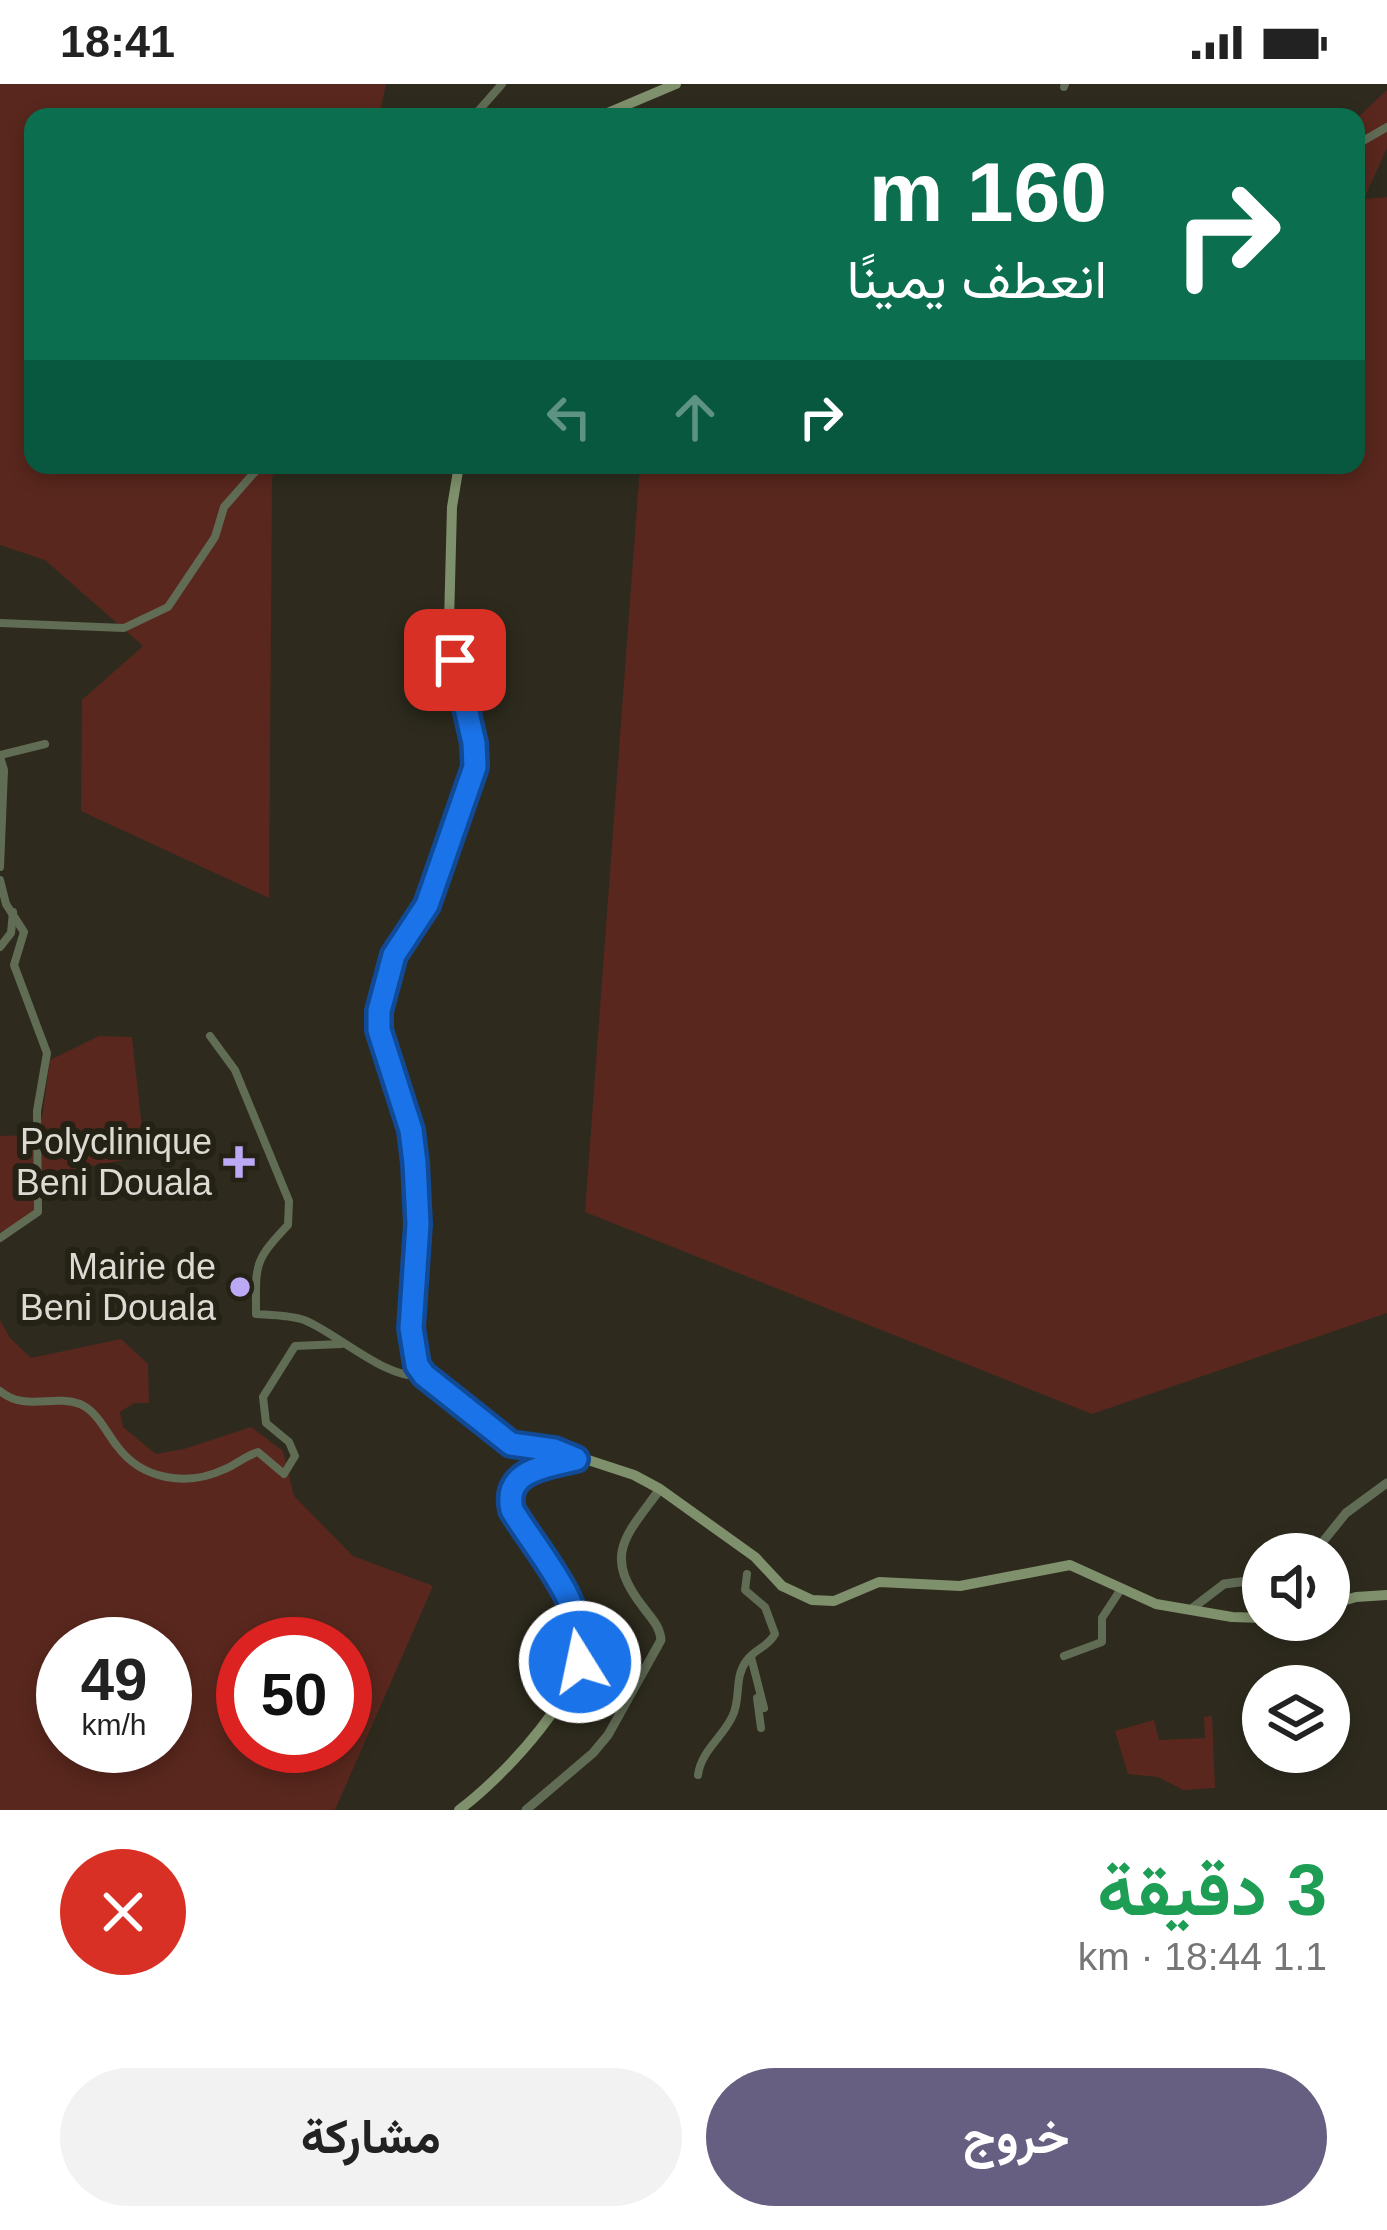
<!DOCTYPE html>
<html lang="ar">
<meta charset="utf-8">
<style>
body{margin:0;font-family:Helvetica,Vazirmatn,sans-serif;background:#f2f2f2;color:#222;direction:rtl;height:100vh;display:flex;flex-direction:column;font-size:45px;white-space:nowrap}
*{box-sizing:border-box;margin:0}
p{font-size:39px;color:#767676}
.icon{flex:none;width:66px;height:66px;fill:none;stroke:currentColor;stroke-width:2;stroke-linecap:round;stroke-linejoin:round}
.map{position:relative;height:1726px;overflow:hidden;direction:ltr}
.panel{display:flex;flex-direction:column;background:#fff;flex:1}
.panel>*{flex:none}
.banner{position:absolute;left:24px;top:24px;width:1341px;height:366px;border-radius:24px;box-shadow:0 6px 18px #0003;direction:rtl;background:#0b6e4f;color:#fff;overflow:hidden}
.fabs{position:absolute;left:1242px;top:1449px;display:grid;gap:24px}
.fabs a{display:grid;place-items:center;width:108px;height:108px;border-radius:50%;background:#fff;box-shadow:0 6px 18px #0003;font-size:60px}
.speed{position:absolute;left:36px;top:1533px;display:flex;gap:24px;font-size:60px;font-weight:700;text-align:center}
.speed>*{display:grid;place-content:center;width:156px;height:156px;border-radius:50%;background:#fff;box-shadow:0 6px 18px #0003;line-height:1}
.speed small{font-size:30px;font-weight:400}
.speed .limit{border:18px solid #d22;background:#fff;color:#111}
.pin{position:absolute;display:grid;place-items:center;width:102px;height:102px;color:#fff;margin:-51px;border-radius:24px;box-shadow:0 6px 18px #0006}
.me{position:absolute;width:132px;margin:-66px;rotate:350deg;stroke-linejoin:round;filter:drop-shadow(0 0 9px #0008)}
.turn{display:flex;align-items:center;gap:42px;height:252px;padding:0 60px;font-size:54px}
.turn .icon{width:156px;height:156px;stroke-width:2.5}
.turn b{display:block;font-size:84px;line-height:102px}
.lanes{display:flex;align-items:center;height:114px;padding:0 60px;background:#0003;justify-content:center;gap:60px;direction:ltr}
.lanes .off{opacity:.35}
.round{display:grid;place-items:center;flex:none;width:126px;height:126px;border-radius:63px;background:#f2f2f2}
.summary{display:flex;align-items:center;justify-content:space-between;height:204px;padding:0 60px}
h1{font-size:72px;font-weight:700;line-height:90px;color:#1e9e55}
.cta{display:flex;gap:24px;margin-top:auto;padding:24px 60px}
.cta a{flex:1;height:138px;border-radius:72px;background:#675f81;color:#fff;font-size:48px;font-weight:700;line-height:138px;text-align:center}
.cta a+a{background:#f2f2f2;color:#222}
.status{display:flex;justify-content:space-between;align-items:center;height:84px;padding:0 60px;background:#fff;direction:ltr}
.status svg{height:33px;fill:currentColor}
.map>svg:first-child{display:block}
.green{fill:#59271d;fill-rule:evenodd}
.lines{fill:none;stroke-linecap:round;stroke-linejoin:round}
.minor{stroke:#616c55;stroke-width:8}
.tertiary{stroke:#616c55;stroke-width:9}
.secondary{stroke:#7f916c;stroke-width:10}
.route-casing{stroke:#114b97;stroke-width:30}
.route{stroke:#1a73e8;stroke-width:21}
.poi-dot{fill:#bca9f5;stroke:#242115;stroke-width:4.5}
.labels{text-anchor:middle;dominant-baseline:central;stroke-width:12;stroke-linejoin:round;paint-order:stroke}
.poi-label{font-size:36px;fill:#dcdad2;stroke:#242115;text-anchor:end}
</style>
<div class="status"><b>18:41</b><svg viewBox="0 0 49 12"><path d="M0 12V9h3v3zM5 12V6h3v6zM10 12V3h3v9zM15 12V0h3v12zM26 1h20v11H26zM47 4h2v5h-2z"/></svg></div>
<div class="map">
<svg width="1387" height="1726" viewBox="0 0 1387 1726">
<rect width="100%" height="100%" fill="#2e2b1e"/>
<g class="green">
<polygon points="0,0 386,0 379,33 33,33 33,381 276,381 272,394 269,814 81,727 82,616 143,562 45,476 0,461"/>
<polygon points="1387,6 1387,64 1364,115 1387,113 1387,1229 1092,1330 585,1128 640,381 1356,381 1356,35"/>
<polygon points="99,952 132,953 145,1072 70,1086 36,1111 33,1135 0,1148 0,1052 31,1051 42,1034 50,976"/>
<path d="M 0,1236 L 10,1254 L 31,1274 L 121,1255 L 148,1280 L 149,1319 L 134,1319 L 120,1328 L 123,1343 L 156,1370 L 184,1365 L 251,1343 L 283,1367 L 294,1412 L 353,1472 L 433,1502 L 335,1726 L 0,1726 ZM 63,1560 L 165,1560 L 165,1662 L 63,1662 ZM 243,1560 L 345,1560 L 345,1662 L 243,1662 Z"/>
<polygon points="1212,1632 1215,1704 1183,1706 1158,1693 1128,1690 1115,1647 1154,1636 1159,1656 1205,1654 1204,1633"/>
</g>
<g class="lines">
<g class="minor">
<polyline points="1064,3 1065,0"/>
<polyline points="473,33 502,0"/>
<polyline points="1356,61 1387,43"/>
<polyline points="0,539 124,544 168,523 215,453 224,423 261,381"/>
<polyline points="0,671 45,660"/>
<polyline points="0,673 4,686 0,783"/>
<polyline points="0,796 6,820 24,848 14,881 47,969 37,1027 38,1128 0,1154"/>
<polyline points="0,863 11,849 13,828"/>
<path d="M 210,952 L 235,986 L 289,1117 L 288,1141 C 253,1178 256,1180 256,1230 C 271,1231 290,1231 304,1236 C 336,1248 389,1299 424,1291"/>
<path d="M 0,1307 C 25,1328 53,1310 80,1320 C 97,1327 106,1348 117,1362 C 142,1396 187,1403 225,1385 C 237,1380 245,1372 258,1368 L 284,1390 L 295,1372 L 289,1358 L 266,1339 L 263,1313 L 295,1262 L 341,1260"/>
<polyline points="1064,1572 1102,1558 1102,1534 1121,1505"/>
<polyline points="751,1573 764,1624"/>
<polyline points="757,1614 761,1644"/>
<path d="M 698,1691 C 701,1667 722,1654 732,1633 C 742,1614 733,1594 747,1576 C 755,1565 768,1563 775,1550 L 765,1523 L 745,1506 L 747,1490"/>
</g>
<g class="tertiary">
<polyline points="1313,1470 1346,1429 1387,1399"/>
<polyline points="1190,1526 1224,1500 1263,1495"/>
<path d="M 526,1726 L 593,1669 L 608,1651 L 661,1556 C 660,1542 651,1534 643,1523 C 602,1470 626,1452 660,1405"/>
</g>
<g class="secondary">
<polyline points="598,33 676,0"/>
<polyline points="459,381 452,423 449,538 474,659 474,684 427,821 394,871 379,927 384,969 411,1046 415,1079 418,1140 411,1244 417,1281 433,1298 511,1360 554,1366 575,1374"/>
<polyline points="1329,1521 1356,1513 1387,1511"/>
<path d="M 459,1726 C 501,1695 591,1603 582,1547 C 576,1513 530,1457 512,1426 L 509,1414 L 519,1394 L 582,1374 L 634,1391 L 660,1405 L 755,1473 L 782,1502 L 812,1516 L 834,1517 L 879,1498 L 960,1502 L 1070,1481 L 1156,1520 L 1232,1533 L 1263,1534"/>
</g>
</g>
<g class="lines">
<g class="route-casing">
<path id="route" d="M 455,576 L 474,659 L 475,683 L 427,821 L 394,871 L 379,927 L 379,946 L 411,1046 L 415,1079 L 418,1140 L 411,1244 L 417,1281 L 424,1291 L 511,1360 L 554,1366 L 576,1375 C 547,1382 503,1386 512,1426 C 539,1471 589,1522 580,1578"/>
</g>
<use href="#route" class="route"/>
</g>
<g class="poi-dot">
<path d="M233 1060h12v12h12v12h-12v12h-12v-12h-12v-12h12z"/>
<circle cx="240" cy="1203" r="12"/>
</g>
<g class="labels">
<g class="poi-label">
<text x="212" y="1057">Polyclinique<tspan x="212" dy="41">Beni Douala</tspan></text>
<text x="216" y="1182">Mairie de<tspan x="216" dy="41">Beni Douala</tspan></text>
</g>
</g>
</svg>
<div class="fabs">
<a><svg class="icon" aria-label="sound" viewBox="0 0 24 24"><path d="M4 9h4l5-4v14l-5-4H4zM17 9q2 3 0 6"/></svg></a>
<a><svg class="icon" aria-label="layers" viewBox="0 0 24 24"><path d="M12 4l9 5-9 5-9-5zM3 14l9 5 9-5"/></svg></a>
</div>
<div class="speed"><div>49<small>km/h</small></div><div class="limit">50</div></div>
<div class="pin" style="left:455px;top:576px;background:#d93025"><svg class="icon" aria-label="arrive" viewBox="0 0 24 24"><path d="M6 21V4h12l-3 4 3 4H6"/></svg></div>
<svg class="me" style="left:580px;top:1578px" viewBox="-20 -20 40 40"><circle r="17" fill="#1a73e8" stroke="#fff" stroke-width="3"/><path d="M0-11L8 9 0 5-8 9z" fill="#fff"/></svg>
<div class="banner">
<div class="turn"><svg class="icon" aria-label="right" viewBox="0 0 24 24"><path d="M7 20v-9h11M14 6l5 5-5 5"/></svg><div><b>160 m</b>انعطف يمينًا</div></div>
<div class="lanes"><svg class="icon off" aria-label="left" viewBox="0 0 24 24"><path d="M17 20v-9H6M10 6l-5 5 5 5"/></svg><svg class="icon off" aria-label="ahead" viewBox="0 0 24 24"><path d="M12 20V5M6 11l6-6 6 6"/></svg><svg class="icon" aria-label="right" viewBox="0 0 24 24"><path d="M7 20v-9h11M14 6l5 5-5 5"/></svg></div>
</div>
</div>
<section class="panel">
<div class="summary"><div><h1>3 دقيقة</h1><p>1.1 km · 18:44</p></div><a class="round" style="background:#d93025;color:#fff"><svg class="icon" aria-label="close" viewBox="0 0 24 24"><path d="M6 6l12 12M18 6L6 18"/></svg></a></div>
<div class="cta"><a>خروج</a><a>مشاركة</a></div>
</section>
